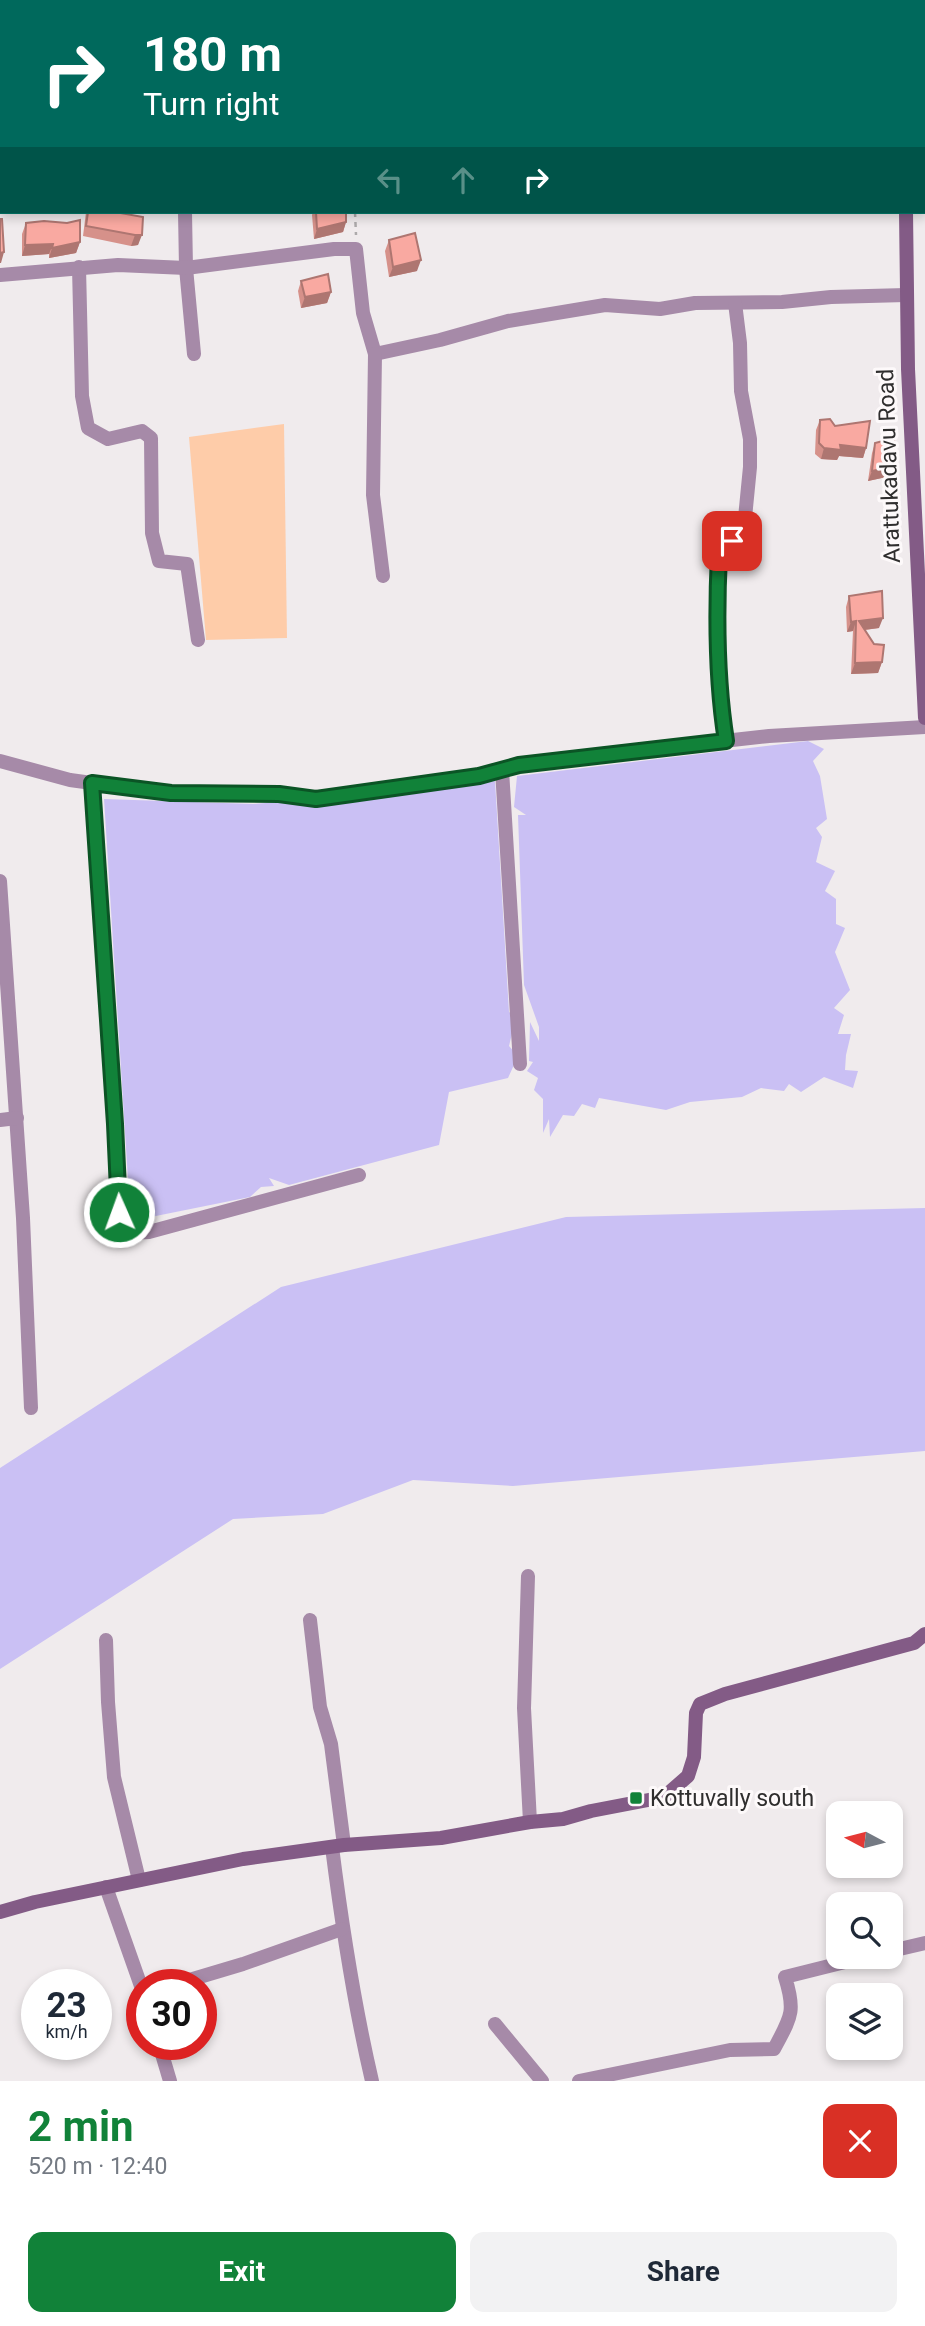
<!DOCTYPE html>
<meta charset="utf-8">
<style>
body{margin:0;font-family:Roboto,sans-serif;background:#f2f2f3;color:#1f2937;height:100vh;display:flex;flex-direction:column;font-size:26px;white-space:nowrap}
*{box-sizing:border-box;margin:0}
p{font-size:23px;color:#747a83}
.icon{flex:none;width:38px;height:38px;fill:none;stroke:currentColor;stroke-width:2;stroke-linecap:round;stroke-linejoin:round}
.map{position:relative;height:2081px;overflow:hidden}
.panel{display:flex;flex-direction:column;background:#fff;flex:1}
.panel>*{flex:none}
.guide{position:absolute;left:0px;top:0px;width:926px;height:214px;box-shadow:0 4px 10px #0003;background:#00695c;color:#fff;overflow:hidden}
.needle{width:46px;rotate:277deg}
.tools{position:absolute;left:826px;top:1801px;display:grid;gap:14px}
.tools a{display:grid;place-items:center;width:77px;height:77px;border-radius:14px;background:#fff;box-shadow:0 4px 10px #0003;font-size:35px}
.speed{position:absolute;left:21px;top:1969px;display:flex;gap:14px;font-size:35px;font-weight:700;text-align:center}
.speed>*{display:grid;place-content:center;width:91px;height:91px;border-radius:50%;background:#fff;box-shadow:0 4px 10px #0003;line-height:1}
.speed small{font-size:18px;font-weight:400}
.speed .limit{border:10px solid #d22;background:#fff;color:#111}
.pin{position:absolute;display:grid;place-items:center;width:60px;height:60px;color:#fff;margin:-30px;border-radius:14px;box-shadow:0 4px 10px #0006}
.me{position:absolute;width:77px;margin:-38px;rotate:358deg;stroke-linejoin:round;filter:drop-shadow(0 0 5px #0008)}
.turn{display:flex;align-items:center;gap:24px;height:147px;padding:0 28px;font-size:32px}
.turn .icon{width:91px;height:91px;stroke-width:2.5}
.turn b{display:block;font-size:49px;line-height:60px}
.lanes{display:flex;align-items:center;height:66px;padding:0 28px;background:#0003;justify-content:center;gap:35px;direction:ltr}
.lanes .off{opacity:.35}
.round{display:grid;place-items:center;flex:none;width:74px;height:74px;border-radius:14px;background:#f2f2f3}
.headline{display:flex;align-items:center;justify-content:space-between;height:119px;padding:0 28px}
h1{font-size:42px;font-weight:700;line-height:52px;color:#118239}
.button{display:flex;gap:14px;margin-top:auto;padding:14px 28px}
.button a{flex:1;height:80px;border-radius:14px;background:#118239;color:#fff;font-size:28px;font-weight:700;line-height:80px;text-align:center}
.button a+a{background:#f2f2f3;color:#1f2937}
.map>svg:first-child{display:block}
.green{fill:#fecca9}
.water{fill:#cac0f4}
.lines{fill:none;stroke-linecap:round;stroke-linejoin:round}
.path{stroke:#adaaab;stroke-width:2.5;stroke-dasharray:5 5;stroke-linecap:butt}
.minor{stroke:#a68aa8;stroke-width:14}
.secondary{stroke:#835b86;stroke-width:14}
.wall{fill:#d6918a}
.shaded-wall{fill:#ae7671}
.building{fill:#f9a9a1;stroke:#ae7671;stroke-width:2}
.route-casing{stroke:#0b5425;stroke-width:18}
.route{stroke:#118239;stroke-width:12}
.poi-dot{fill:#118239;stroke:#fdf9fa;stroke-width:2.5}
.labels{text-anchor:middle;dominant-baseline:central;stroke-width:6;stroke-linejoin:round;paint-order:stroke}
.street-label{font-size:23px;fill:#2f2e2e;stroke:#fdf9fa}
.poi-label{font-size:23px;fill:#2f2e2e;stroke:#fdf9fa;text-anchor:start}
</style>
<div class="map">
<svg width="925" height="2081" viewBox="0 0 925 2081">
<rect width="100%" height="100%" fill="#f0ebed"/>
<polygon class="green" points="284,424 287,638 206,640 189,437"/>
<g class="water">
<polygon points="808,741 824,749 813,761 820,776 827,819 816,828 822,837 816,862 835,871 825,891 836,899 836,924 845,928 835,952 850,990 834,1008 844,1015 838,1034 851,1034 846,1055 845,1070 858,1071 853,1088 824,1077 801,1092 789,1084 784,1091 761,1088 742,1097 690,1102 666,1110 599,1098 595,1108 582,1104 574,1116 563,1115 550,1137 549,1119 543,1133 543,1099 534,1090 538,1078 527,1071 533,1062 529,1061 530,1022 539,1041 539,1027 524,985 518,815 526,815 514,807 517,776"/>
<polygon points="495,781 509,1012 516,1017 509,1046 518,1056 508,1078 449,1092 439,1145 289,1185 269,1178 274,1186 261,1187 250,1197 136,1220 130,1211 104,799 253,804 300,800 317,807 409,788"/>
<polygon points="925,1208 925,1451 513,1486 413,1480 323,1514 233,1519 0,1669 0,1468 281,1287 566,1217"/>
</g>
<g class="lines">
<polyline class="path" points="355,212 356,235"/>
<g class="minor">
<polyline points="202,0 203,2"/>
<polyline points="185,212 186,268 194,354"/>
<polyline points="79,267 82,396 88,428 108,439 142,431 151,438 152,533 159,561 187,564 198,640"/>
<polyline points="0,275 118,265 186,268 334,249 356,249 363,313 375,354 440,340 508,321 605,305 660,309 695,303 782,302 831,297 906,295"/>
<polyline points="375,354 373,495 383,576"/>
<path d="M 726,741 C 715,679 716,616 719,554 L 744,528 L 750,467 L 750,439 L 741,391 L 740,343 L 735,303"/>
<polyline points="0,761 70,780 92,783 171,793 279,794 316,799 479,776 519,765 598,755 769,736 925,727"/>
<polyline points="502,770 520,1064"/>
<polyline points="92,783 115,1124 119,1212 125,1229 133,1233 149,1232 359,1175"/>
<polyline points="0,881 23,1218 31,1408"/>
<polyline points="0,1120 17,1118"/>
<polyline points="528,1576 524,1708 530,1822"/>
<polyline points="310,1620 320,1707 331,1744 344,1845"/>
<polyline points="106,1640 108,1702 114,1777 139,1880"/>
<path d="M 332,1847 C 342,1926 354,2004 372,2081"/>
<polyline points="106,1887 142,1989"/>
<polyline points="891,1951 925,1943"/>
<polyline points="176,1984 243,1964 342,1929"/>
<polyline points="495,2024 542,2081"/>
<polyline points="159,2044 170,2081"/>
<path d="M 579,2081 L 730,2050 L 774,2049 C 791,2017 796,2012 785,1977 L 869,1956"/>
</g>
<g class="secondary">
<polyline points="910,0 910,2"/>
<polyline points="906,212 908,369 925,718"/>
<polyline points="0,1912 35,1902 243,1859 344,1845 441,1838 530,1822 563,1819 591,1811 664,1797 688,1776 694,1757 696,1713 700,1704 725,1694 914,1643 925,1634"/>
</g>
</g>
<g class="wall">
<polygon points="322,0 339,0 339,2 328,2"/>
<polygon points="86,212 115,212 143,217 138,245 131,246 83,236"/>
<polygon points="313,212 346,212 346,222 343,232 314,239 312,215"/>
<polygon points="26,223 80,242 76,253 49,258 49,254 22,256 22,234"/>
<polygon points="389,240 417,271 389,277 385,251"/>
<polygon points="301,281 331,292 327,303 301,308 298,291"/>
<polygon points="820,420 835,426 866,448 863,458 839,456 837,460 821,459 815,454 816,430"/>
<polygon points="875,443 891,476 868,481 872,453"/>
<polygon points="849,596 879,628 865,630 882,662 878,673 851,674 853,631 847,632 846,607"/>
</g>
<g class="shaded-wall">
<polygon points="346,222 343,232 314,239 317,229"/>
<polygon points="135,235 142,235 138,245 131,246"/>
<polygon points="80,242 76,253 49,258 52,248"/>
<polygon points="53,244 49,254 22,256 25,245"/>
<polygon points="4,252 1,263 0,263 0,253"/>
<polygon points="421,260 417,271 389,277 393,267"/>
<polygon points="331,292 327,303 301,308 305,297"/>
<polygon points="840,445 866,448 863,458 839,456 837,460 821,459 824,448"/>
<polygon points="895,466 891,476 868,481 872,471"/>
<polygon points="883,618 879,628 855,631 859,621"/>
<polygon points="856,621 853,631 847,632 851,622"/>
<polygon points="882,662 878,673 851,674 855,663"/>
</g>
<g class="building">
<polygon points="19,0 51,0 53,1 55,0 167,0 168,2 19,2"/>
<rect x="356" y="0" width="21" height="2"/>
<polygon points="88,212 115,212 143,217 142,235 135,235 86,226"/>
<polygon points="316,212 346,212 346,222 317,229"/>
<polygon points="0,219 2,219 4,252 0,253"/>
<polygon points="80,220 80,242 52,248 53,244 25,245 26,223 44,221 67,223"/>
<polygon points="415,233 421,260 393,267 389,240"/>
<polygon points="328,274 331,292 305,297 301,281"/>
<polygon points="830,419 835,426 870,421 866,448 840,445 841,450 824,448 819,443 820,420"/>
<polygon points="894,438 895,466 872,471 875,443"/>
<polygon points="882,591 883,618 859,621 874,644 884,645 882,662 855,663 856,621 851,622 849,596"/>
</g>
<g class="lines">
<g class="route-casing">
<path id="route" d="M 119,1212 L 115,1124 L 92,783 L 171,793 L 279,794 L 316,799 L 479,776 L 519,765 L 726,741 C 716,678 716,616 719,554 L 732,541"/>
</g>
<use href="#route" class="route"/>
</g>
<rect class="poi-dot" x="629" y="1791" width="14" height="14" rx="3.5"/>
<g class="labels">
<g class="street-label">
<text transform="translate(889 466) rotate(-92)">Arattukadavu Road</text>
</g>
<g class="poi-label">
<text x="650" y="1798">Kottuvally south</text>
</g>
</g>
</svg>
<div class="tools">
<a><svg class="needle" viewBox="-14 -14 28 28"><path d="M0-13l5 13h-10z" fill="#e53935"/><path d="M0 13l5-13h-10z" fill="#747a83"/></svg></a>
<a><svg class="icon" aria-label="search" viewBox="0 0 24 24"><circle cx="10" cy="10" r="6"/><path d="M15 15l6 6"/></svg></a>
<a><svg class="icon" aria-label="layers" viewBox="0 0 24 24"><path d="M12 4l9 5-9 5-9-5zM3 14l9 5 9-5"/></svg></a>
</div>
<div class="speed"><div>23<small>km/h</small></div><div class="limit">30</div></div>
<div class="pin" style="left:732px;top:541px;background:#d93025"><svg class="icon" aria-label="arrive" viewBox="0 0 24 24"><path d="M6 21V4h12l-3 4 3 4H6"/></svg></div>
<svg class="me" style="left:119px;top:1212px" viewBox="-20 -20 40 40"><circle r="17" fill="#118239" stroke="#fff" stroke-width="3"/><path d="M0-11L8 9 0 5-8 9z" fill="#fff"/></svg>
<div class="guide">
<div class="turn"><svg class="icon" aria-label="right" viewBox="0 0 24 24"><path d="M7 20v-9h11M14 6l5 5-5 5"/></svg><div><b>180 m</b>Turn right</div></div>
<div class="lanes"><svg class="icon off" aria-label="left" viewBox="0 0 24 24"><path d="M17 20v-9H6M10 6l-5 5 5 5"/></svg><svg class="icon off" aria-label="ahead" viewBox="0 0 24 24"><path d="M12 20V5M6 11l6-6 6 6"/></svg><svg class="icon" aria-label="right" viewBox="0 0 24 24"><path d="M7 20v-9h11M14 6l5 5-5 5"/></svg></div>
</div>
</div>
<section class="panel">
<div class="headline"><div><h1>2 min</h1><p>520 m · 12:40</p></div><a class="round" style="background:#d93025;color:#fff"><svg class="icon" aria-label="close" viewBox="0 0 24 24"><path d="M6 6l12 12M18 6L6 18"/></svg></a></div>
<div class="button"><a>Exit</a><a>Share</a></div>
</section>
